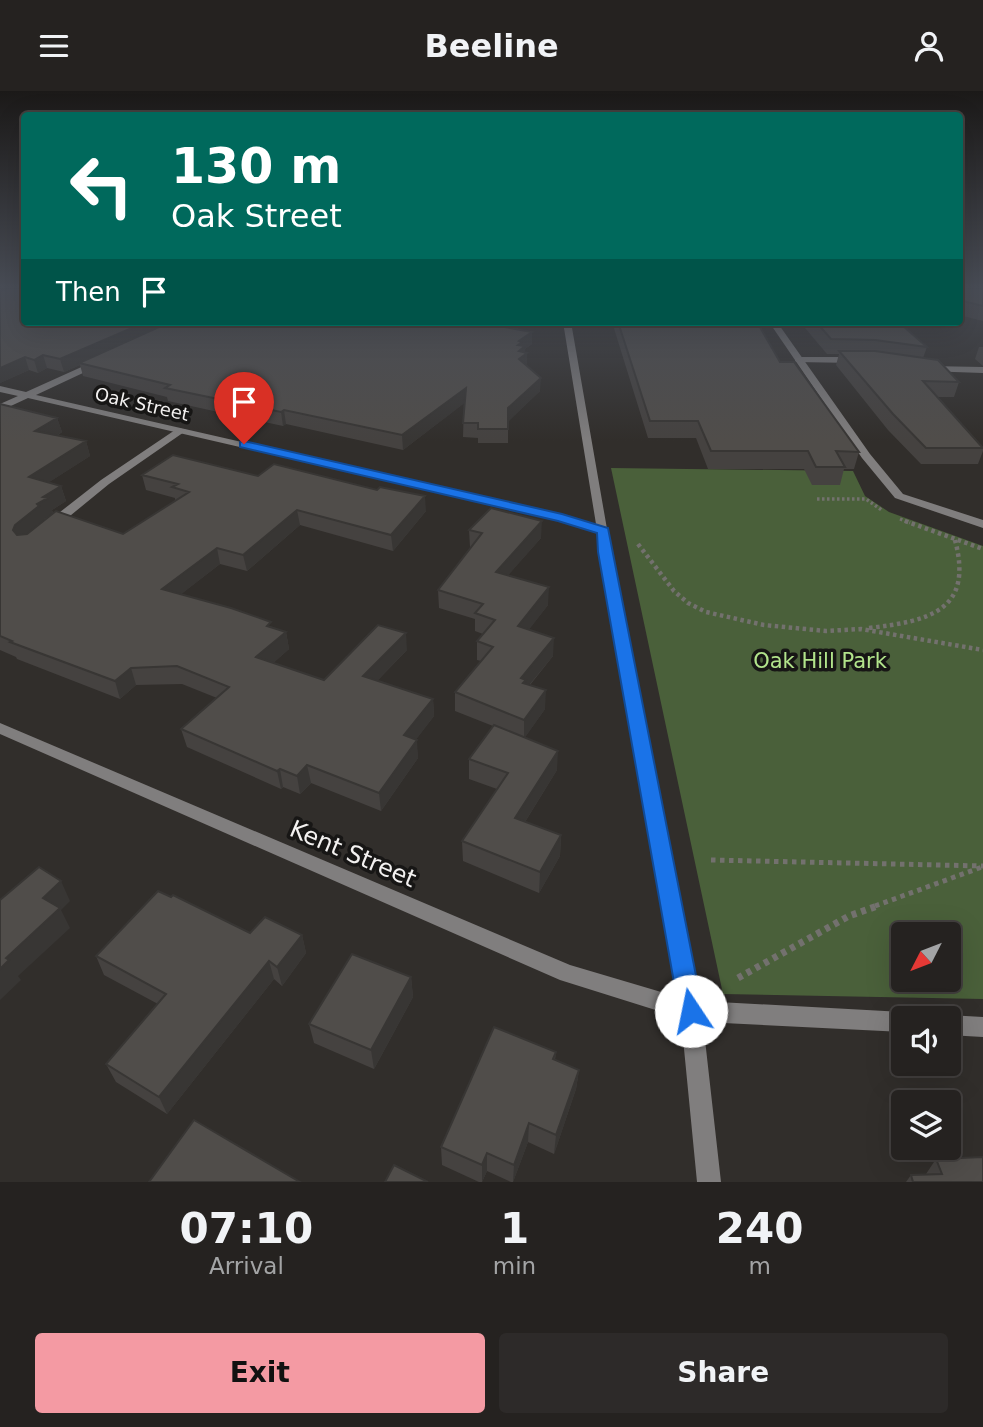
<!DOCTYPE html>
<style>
body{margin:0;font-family:"DejaVu Sans",sans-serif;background:#2d2a29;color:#f1f3f6;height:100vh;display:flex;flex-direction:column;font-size:26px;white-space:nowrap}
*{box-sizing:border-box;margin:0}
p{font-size:23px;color:#a3a4a5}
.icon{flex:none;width:38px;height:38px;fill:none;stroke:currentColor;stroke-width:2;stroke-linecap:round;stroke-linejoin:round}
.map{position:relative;height:1091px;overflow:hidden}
.panel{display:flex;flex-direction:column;background:#252220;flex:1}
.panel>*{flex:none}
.hud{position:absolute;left:21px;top:21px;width:942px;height:214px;border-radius:7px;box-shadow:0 7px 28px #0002,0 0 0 2px #423f3e;background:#00695c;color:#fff;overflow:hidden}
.needle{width:46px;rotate:228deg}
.tools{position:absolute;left:891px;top:831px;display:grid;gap:14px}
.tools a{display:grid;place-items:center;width:70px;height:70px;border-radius:7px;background:#252220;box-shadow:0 7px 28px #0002,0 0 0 2px #423f3e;font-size:35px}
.pin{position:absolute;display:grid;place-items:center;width:60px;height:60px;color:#fff;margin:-72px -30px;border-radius:50% 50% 50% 0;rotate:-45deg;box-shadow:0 0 7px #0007}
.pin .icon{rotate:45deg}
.me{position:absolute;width:77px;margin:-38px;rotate:349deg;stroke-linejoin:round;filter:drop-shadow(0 0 5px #0008)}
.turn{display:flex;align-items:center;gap:24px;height:147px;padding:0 35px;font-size:32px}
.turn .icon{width:91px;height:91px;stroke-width:2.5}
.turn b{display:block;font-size:49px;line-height:60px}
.then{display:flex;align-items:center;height:66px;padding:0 35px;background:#0003;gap:14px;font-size:26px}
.eta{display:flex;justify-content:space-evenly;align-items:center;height:119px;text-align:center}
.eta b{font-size:42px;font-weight:800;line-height:49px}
.cta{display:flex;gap:14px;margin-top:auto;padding:14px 35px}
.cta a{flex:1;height:80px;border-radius:7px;background:#f49aa3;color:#111;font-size:28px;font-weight:800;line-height:80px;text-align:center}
.cta a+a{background:#2d2a29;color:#f1f3f6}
header{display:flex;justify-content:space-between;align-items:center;height:91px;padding:0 35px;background:#252220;font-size:32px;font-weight:800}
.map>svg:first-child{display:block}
.green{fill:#4a603a;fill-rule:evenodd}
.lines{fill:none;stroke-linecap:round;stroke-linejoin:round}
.path-far3{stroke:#73716e;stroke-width:3.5;stroke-dasharray:2.5 2.5;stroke-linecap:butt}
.path-far2{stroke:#73716e;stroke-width:4.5;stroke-dasharray:3.5 3.5;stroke-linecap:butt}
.path-far1{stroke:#73716e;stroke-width:5;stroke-dasharray:4.5 4.5;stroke-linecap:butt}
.path{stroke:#73716e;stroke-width:7;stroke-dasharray:5 5;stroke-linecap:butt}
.lane{fill:#807e7e;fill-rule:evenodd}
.street{fill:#807e7e;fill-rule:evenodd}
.wall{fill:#454240}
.shaded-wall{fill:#383634}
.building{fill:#504d4a;stroke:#383634;stroke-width:2}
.route{fill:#1a73e8;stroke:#114b97;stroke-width:2}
.labels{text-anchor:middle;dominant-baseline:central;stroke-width:7;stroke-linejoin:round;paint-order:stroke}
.far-street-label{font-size:18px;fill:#f3f1f0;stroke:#171615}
.park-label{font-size:21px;fill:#b2e48b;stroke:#171615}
.near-street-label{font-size:24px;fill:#f3f1f0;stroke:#171615}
</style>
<header><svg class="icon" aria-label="menu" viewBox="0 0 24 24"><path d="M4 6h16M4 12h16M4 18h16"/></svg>Beeline<svg class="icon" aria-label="person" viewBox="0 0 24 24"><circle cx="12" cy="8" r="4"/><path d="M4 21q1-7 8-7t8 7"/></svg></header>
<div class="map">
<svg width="983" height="1091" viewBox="0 0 983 1091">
<rect width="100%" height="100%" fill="#312e2b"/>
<path class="green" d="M 611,377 L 853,380 L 865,405 L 889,421 L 983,455 L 983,908 L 723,903 ZM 903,844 L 948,844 L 948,889 L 903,889 Z"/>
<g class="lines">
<g class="path-far3">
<polyline points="817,408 866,408 883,420"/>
<polyline points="900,428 910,432"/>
</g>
<g class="path-far2">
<polyline points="905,430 983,458"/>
<polyline points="638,453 674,500 688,512 706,521 764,534 826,540 861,538 983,559"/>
<path d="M 869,537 C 929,530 974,520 955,449"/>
</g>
<g class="path-far1">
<polyline points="711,769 983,775"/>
<polyline points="875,815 982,776"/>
</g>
<polyline class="path" points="738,887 849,825 880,814"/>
<g class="lane">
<polygon points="799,266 856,266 860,269 856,272 796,271 795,269"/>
<polygon points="928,275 983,276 983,282 925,280 924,278"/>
<polygon points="178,337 187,339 109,393 54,438 46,438 46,432 101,389"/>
</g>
<g class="street">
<polygon points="563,231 571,231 611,461 700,910 903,921 911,924 912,928 903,928 903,941 703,931 721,1091 697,1091 681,927 560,889 0,643 0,632 570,874 678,906 599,461 597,441 559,430 28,307 0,320 0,313 18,305 0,301 0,295 26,301 97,269 101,272 100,274 36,304 562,424 596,433"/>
<polygon points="769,231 777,231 870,363 903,403 983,429 983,437 895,407 862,367"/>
<polygon points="948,924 983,926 983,946 948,944 948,928 940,928"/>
</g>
</g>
<g class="wall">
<polygon points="0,197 24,231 525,231 517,238 532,241 532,253 525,258 525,261 527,262 527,275 540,300 508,330 508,352 478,352 478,347 463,346 464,312 403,359 286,333 283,335 168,310 167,306 83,285 80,274 64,281 47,277 38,282 29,279 0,292"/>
<polygon points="959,197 983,197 983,230 959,224"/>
<polygon points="612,231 757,231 780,271 859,361 854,378 844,378 840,394 812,394 804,378 708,378 696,347 648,347"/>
<polygon points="800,231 863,231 867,236 927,256 923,267 959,291 954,306 937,306 983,356 983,360 978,373 921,373 888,339 836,274 839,263 827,263"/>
<polygon points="979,256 983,256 983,275 975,268"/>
<polygon points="0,313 57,327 62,341 57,345 86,350 90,365 49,391 61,395 66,410 52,419 53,422 123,443 175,410 175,407 146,399 142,384 258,385 426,420 393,460 300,434 247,480 220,473 181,503 286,541 289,558 273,572 324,589 407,559 377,590 433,608 434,625 416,648 418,667 381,720 311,692 300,703 283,696 281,698 187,656 181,638 217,607 182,593 136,594 120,608 17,568 16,566 0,559"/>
<polygon points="469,439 541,447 508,484 548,514 529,538 553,565 530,594 545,618 525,646 557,679 525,731 561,744 560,765 539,802 463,770 462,750 497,698 469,688 469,668 493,635 455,620 455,601 481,570 477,569 477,550 483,543 475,540 475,528 439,517 438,499 471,456 470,456"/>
<polygon points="250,842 302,844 306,862 282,895 274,888 167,1023 116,991 106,973 158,913 104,884 96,865"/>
<polygon points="411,886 413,906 374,978 314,952 309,933"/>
<polygon points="556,961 555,969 579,979 576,998 554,1063 528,1051 513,1091 511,1091 487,1080 482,1091 479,1091 442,1074 441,1056"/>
<polygon points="936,1068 983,1091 906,1091 911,1084 926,1083"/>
</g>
<g class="shaded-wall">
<polygon points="146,231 176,231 79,272 80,274 64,281 60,268"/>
<polygon points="510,231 525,231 504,248 504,236"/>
<polygon points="532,241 532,253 525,258 525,263 527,262 527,275 519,282 519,250"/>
<polygon points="43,264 47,277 38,282 34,269"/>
<polygon points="25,266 29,279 0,292 0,277"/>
<polygon points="541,287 540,300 508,331 508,317"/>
<polygon points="466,297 466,311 403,359 402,344"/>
<polygon points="284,319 286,333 283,335 281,321"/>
<polygon points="57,327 62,341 40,355 35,340"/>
<polygon points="86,350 90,365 34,401 29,386"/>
<polygon points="61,395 66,410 52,419 53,423 44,428 45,430 21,450 13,439 15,434 37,413 43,406"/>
<polygon points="425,405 426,420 393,460 391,444"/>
<polygon points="297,419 300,434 247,480 243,464"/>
<polygon points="542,430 541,447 496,498 496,481"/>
<polygon points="217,457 220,473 166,515 162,498"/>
<polygon points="549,496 548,514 518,553 518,535"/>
<polygon points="286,541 289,558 260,584 256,566"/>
<polygon points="406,542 407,559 365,602 363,585"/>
<polygon points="554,547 553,565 525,599 521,587"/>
<polygon points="131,577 136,594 120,608 115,590"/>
<polygon points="546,599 545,618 524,648 524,629"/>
<polygon points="433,608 434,625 406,662 404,644"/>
<polygon points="417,649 418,667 381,720 379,702"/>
<polygon points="558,660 557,679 515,747 515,727"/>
<polygon points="307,674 311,692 300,703 297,685"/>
<polygon points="280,678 283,696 281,698 277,680"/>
<polygon points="561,744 560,765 539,802 540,781"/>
<polygon points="61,790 70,810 61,819 70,837 18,885 21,889 0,909 0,878 6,867 43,807"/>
<polygon points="302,844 306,862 282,895 277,876"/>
<polygon points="269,870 274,888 167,1023 159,1006"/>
<polygon points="411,886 413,906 374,978 371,959"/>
<polygon points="579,979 576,998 554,1063 556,1044"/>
<polygon points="529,1032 528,1051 513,1091 514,1074"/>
<polygon points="487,1062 487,1080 482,1091 482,1074"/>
</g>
<g class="building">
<polygon points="8,197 24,197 24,231 146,231 60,268 43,264 34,269 25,266 0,277 0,200"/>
<polygon points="959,197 983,197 983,215 959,209"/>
<polygon points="170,231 510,231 504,236 532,241 519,250 522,251 518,254 525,255 519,260 527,262 519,268 541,287 508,317 508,338 478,338 478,332 463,332 466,297 402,344 284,319 281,321 165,297 170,294 79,272"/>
<polygon points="618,231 757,231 780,271 794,271 859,361 836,360 845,376 816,376 808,360 711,360 698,330 650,330"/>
<polygon points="816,231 863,231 867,236 903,235 927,256 875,249 831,248"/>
<polygon points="839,260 875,260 938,269 959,291 923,290 983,357 926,357 893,323"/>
<polygon points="0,313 57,327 35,340 86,350 29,386 61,395 43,406 48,407 37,413 39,415 15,434 13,439 17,444 27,443 56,420 123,443 189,401 172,396 178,393 142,384 173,364 258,385 274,373 377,399 380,396 425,405 391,444 297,419 243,464 217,457 162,498 231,517 271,531 267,535 286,541 256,566 324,589 378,534 406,542 363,585 433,608 404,644 417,649 379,702 307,674 297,685 280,678 277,680 181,638 229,596 177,575 131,577 115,590 10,551 12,550 0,545"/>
<polygon points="491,417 542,430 496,481 549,496 518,535 554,547 521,587 526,589 523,592 546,599 524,629 455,601 493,556 477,550 495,529 475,522 483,513 438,499 482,442 469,439"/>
<polygon points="494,634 558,660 515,727 561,744 540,781 462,750 508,682 469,668"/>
<polygon points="39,776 61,790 43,807 60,817 6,867 9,869 0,878 0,809"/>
<polygon points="158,800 171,806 173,804 250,842 265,826 302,844 277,876 269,870 159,1006 106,973 166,903 96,865"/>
<polygon points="352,863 411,886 371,959 309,933"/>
<polygon points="494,936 556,961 553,968 579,979 556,1044 529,1032 514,1074 487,1062 482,1074 441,1056"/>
<polygon points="194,1029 300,1091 149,1091"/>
<polygon points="983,1066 983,1091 913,1091 911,1084 942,1083 936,1068"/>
<polygon points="394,1074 428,1091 385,1091"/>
</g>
<linearGradient id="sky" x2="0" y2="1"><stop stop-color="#1b1918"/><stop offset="0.56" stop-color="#484c55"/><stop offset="1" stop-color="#484c55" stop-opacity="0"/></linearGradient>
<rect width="983" height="350" fill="url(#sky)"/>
<polygon class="route" points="244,350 562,423 608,437 703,920 700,928 691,931 682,928 679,920 598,461 597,442 558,430 240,356 240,351"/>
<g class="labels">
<g class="far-street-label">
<text transform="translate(142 313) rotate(13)">Oak Street</text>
</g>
<g class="park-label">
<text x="820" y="570">Oak Hill Park</text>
</g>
<g class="near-street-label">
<text transform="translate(353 763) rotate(23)">Kent Street</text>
</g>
</g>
</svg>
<div class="tools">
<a><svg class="needle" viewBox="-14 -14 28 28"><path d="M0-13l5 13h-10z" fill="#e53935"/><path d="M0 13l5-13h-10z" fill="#a3a4a5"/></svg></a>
<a><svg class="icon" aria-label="sound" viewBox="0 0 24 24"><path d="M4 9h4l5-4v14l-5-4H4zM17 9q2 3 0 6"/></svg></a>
<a><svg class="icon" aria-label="layers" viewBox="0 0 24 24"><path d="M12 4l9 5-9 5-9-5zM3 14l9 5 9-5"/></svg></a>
</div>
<div class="pin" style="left:244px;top:353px;background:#d93025"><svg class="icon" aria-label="arrive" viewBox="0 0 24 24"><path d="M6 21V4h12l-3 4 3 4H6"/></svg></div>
<svg class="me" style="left:691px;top:920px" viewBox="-20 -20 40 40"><circle r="19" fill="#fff"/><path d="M0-13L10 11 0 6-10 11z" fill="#1a73e8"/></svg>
<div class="hud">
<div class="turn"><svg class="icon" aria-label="left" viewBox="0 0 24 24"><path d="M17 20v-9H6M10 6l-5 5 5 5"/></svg><div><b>130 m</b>Oak Street</div></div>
<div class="then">Then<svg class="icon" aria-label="arrive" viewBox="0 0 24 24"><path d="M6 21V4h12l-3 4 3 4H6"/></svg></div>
</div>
</div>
<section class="panel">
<div class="eta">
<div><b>07:10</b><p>Arrival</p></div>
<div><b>1</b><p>min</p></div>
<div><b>240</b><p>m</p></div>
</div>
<div class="cta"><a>Exit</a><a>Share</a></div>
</section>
